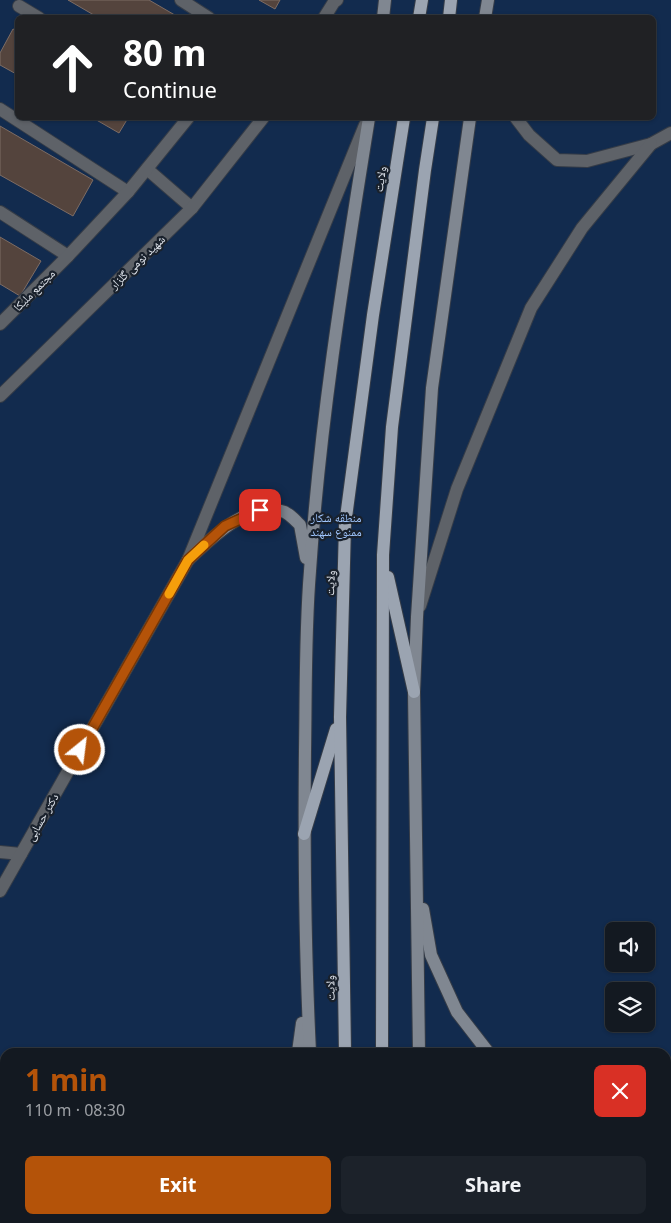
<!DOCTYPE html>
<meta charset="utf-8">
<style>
body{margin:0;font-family:"Noto Sans","Noto Naskh Arabic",sans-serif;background:#1c222a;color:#f1f3f6;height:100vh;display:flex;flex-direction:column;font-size:19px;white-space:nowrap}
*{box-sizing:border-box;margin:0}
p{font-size:16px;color:#9da0a5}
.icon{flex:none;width:28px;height:28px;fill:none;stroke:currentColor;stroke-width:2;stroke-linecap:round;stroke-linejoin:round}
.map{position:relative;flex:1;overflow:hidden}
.side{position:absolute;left:0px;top:1048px;width:671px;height:176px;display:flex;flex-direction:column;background:#131921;border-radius:15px 15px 0 0;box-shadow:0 1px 4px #0004,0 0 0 1px #32383f}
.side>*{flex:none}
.top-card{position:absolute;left:15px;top:15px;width:641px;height:105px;border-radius:8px;box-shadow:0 1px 4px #0004,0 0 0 1px #32383f;background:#202124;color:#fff;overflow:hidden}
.buttons{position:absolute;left:605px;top:922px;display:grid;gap:10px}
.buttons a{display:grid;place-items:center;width:50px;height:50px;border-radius:8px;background:#131921;box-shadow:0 1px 4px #0004,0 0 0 1px #32383f;font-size:25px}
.pin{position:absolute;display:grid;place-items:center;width:42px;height:42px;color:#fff;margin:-21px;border-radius:10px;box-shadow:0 2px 8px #0006}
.me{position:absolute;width:55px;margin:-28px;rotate:29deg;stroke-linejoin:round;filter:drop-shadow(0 0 4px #0008)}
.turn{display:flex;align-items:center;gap:18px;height:105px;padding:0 25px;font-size:22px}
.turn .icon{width:65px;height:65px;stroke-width:2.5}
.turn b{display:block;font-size:35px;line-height:42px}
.round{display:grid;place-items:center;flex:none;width:52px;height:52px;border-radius:8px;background:#1c222a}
.summary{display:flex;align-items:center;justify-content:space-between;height:85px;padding:0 25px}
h1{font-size:30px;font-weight:700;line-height:38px;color:#b45309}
.primary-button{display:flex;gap:10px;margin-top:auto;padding:10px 25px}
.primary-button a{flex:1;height:58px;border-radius:8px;background:#b45309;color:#fff;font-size:20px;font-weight:700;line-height:58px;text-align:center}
.primary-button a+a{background:#1c222a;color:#f1f3f6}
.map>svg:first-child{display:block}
.green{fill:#122b4e;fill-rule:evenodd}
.building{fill:#54443d;stroke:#7d6c64}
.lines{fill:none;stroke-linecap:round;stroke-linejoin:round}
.minor-casing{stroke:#353c47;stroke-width:14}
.tertiary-casing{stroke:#353c47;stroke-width:14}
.secondary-casing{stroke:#353c47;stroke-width:14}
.primary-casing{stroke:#353c47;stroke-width:14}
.minor{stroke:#5e6268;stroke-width:12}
.tertiary{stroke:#5e6268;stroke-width:12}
.secondary{stroke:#808791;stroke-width:12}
.primary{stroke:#9ba4b1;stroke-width:12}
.route-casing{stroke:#753606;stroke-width:12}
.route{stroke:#b45309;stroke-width:9}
.slow{stroke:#f59e0b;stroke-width:9}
.labels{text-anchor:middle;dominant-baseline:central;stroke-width:4.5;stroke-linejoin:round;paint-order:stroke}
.street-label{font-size:12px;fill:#e0e5ed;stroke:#19212c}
.park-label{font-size:12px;fill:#a0c6fe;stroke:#19212c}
</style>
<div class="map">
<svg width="671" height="1223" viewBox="0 0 671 1223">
<rect width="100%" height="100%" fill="#19212c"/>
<path class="green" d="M 0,0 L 671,0 L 671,1223 L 0,1223 ZM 18,18 L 654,18 L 654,118 L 18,118 ZM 614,931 L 646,931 L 646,964 L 614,964 ZM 614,991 L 646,991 L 646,1024 L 614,1024 ZM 5,1052 L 666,1052 L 666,1219 L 5,1219 Z"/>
<g class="building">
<polygon points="68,0 149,0 180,18 99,18"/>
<polygon points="259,0 280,0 275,9"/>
<polygon points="13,29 18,31 18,75 0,65 0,53"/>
<polygon points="93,118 128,118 119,133"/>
<polygon points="0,126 93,180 73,216 0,175"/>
<polygon points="0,237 41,261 20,296 0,284"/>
</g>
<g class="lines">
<g class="minor-casing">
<g id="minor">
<polyline points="181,0 209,18"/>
<polyline points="19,6 39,18"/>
<polyline points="324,18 334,2 337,0"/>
<polyline points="0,109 128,192"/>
<polyline points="147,169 192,208"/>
<polyline points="0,212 68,256"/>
<polyline points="0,324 68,256 128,192 188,118"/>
<polyline points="0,396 192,208 263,118"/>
</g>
</g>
<g class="tertiary-casing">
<g id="tertiary">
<polyline points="516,118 529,135 557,160 587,161 651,144 671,133"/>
<polyline points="420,606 457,489 531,308 582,228 651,144"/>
<polyline points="0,852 21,854"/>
<polyline points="0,891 188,560 365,125"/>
</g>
</g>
<g class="secondary-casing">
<g id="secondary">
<polyline points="383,18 385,0"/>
<polyline points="485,18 488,0"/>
<path d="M 188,560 C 212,538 245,503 281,511 C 288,512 295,520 300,525 L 306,558"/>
<polyline points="423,909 431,955 457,1012 488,1052"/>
<polyline points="298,1052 302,1023"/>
<path d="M 310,1052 C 305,952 304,851 305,751 C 306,691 305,631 310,571 C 320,419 345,268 369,118"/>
<polyline points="419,1052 414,692 417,617 432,388 470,118"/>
<polyline points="666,1181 671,1184"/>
<polyline points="318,1219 319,1223"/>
<polyline points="422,1219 422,1223"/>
<polyline points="647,1219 650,1223"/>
<polyline points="190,1223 194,1219"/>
<polyline points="440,1223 443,1219"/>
</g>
</g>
<g class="primary-casing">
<g id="primary">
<polyline points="419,18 422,0"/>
<polyline points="449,18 451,0"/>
<polyline points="388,577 414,692"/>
<polyline points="304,834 336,729"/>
<polyline points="345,1052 340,717 345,525 373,315 404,118"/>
<polyline points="382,1052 383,555 392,427 425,170 433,118"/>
<polyline points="354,1219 354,1223"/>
<polyline points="388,1219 389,1223"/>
</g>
</g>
<use href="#minor" class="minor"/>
<use href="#tertiary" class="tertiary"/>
<use href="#secondary" class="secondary"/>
<use href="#primary" class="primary"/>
</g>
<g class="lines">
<g class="route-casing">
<polyline id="route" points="80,750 188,560 225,526 260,510"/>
</g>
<use href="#route" class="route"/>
<polyline class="slow" points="169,594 188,560 204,545"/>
</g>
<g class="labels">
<g class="street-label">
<text transform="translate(380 179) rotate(-81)">ولایت</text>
<text transform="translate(137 262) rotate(-44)">شهید نومی گلزار</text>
<text transform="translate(34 290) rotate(-45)">مجتمع ملیکا</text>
<text transform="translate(330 583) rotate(-88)">ولایت</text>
<text transform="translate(42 817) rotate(-60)">دکتر حسابی</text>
<text transform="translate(330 988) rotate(-91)">ولایت</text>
</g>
<g class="park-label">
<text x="336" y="517">منطقه شکار<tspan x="336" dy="14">ممنوع سهند</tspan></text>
</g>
</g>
</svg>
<div class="buttons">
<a><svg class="icon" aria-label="sound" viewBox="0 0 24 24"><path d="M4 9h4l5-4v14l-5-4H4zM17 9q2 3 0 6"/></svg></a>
<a><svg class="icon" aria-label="layers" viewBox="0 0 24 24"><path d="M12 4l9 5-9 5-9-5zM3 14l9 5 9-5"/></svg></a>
</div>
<div class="pin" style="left:260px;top:510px;background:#d93025"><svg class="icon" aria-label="arrive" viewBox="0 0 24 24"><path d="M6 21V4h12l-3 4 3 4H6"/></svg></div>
<svg class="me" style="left:80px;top:750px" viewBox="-20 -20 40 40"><circle r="17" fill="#b45309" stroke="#fff" stroke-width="3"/><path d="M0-11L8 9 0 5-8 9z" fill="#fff"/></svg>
<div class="top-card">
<div class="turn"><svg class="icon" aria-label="ahead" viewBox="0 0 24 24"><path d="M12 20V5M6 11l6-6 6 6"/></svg><div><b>80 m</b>Continue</div></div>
</div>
<section class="side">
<div class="summary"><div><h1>1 min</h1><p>110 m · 08:30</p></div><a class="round" style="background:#d93025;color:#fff"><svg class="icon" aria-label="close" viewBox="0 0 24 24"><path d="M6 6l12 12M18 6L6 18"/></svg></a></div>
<div class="primary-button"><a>Exit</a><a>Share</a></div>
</section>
</div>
